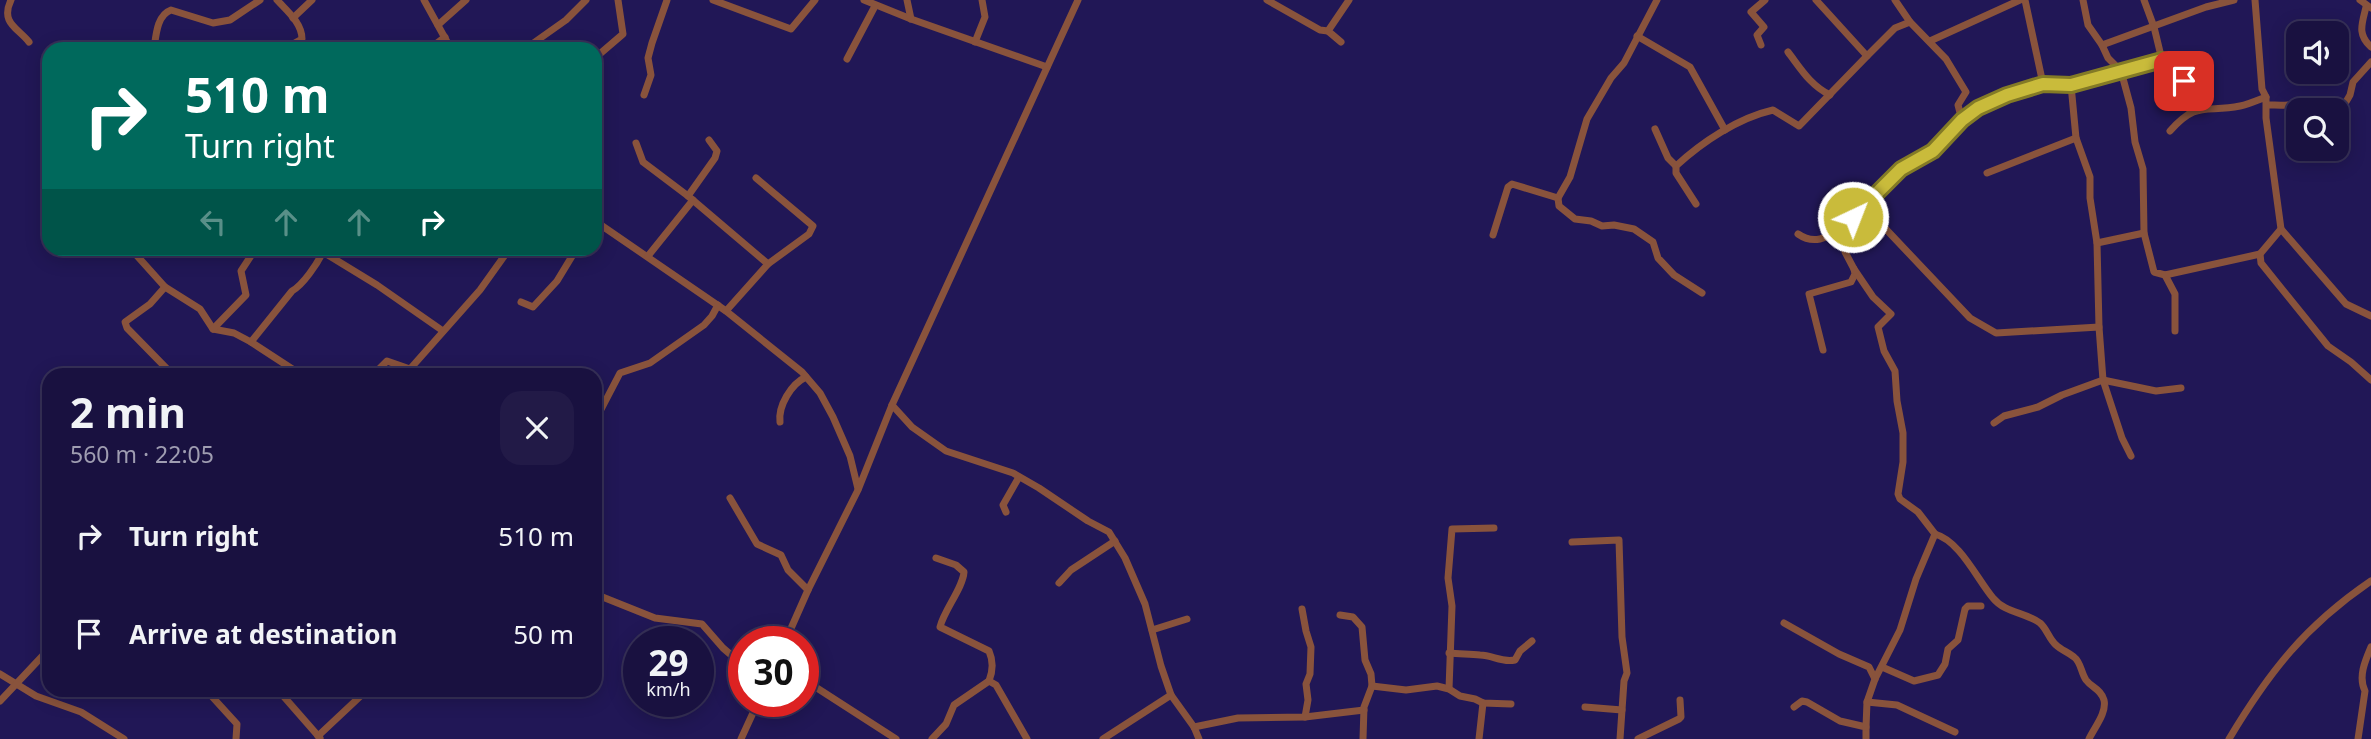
<!DOCTYPE html>
<meta charset="utf-8">
<style>
body{margin:0;font-family:"Noto Sans",sans-serif;background:#221a47;color:#f1f3f6;height:100vh;display:flex;flex-direction:column;font-size:26px;white-space:nowrap}
*{box-sizing:border-box;margin:0}
p{font-size:23px;color:#9f9db1}
.icon{flex:none;width:38px;height:38px;fill:none;stroke:currentColor;stroke-width:2;stroke-linecap:round;stroke-linejoin:round}
.map{position:relative;flex:1;overflow:hidden}
.side{position:absolute;left:42px;top:368px;width:560px;height:329px;display:flex;flex-direction:column;background:#191140;border-radius:21px;box-shadow:0 4px 18px #0003,0 0 0 2px #373159}
.side>*{flex:none}
.top-card{position:absolute;left:42px;top:42px;width:560px;height:214px;border-radius:21px;box-shadow:0 4px 18px #0003,0 0 0 2px #373159;background:#00695c;color:#fff;overflow:hidden}
.fabs{position:absolute;left:2286px;top:21px;display:grid;gap:14px}
.fabs a{display:grid;place-items:center;width:63px;height:63px;border-radius:14px;background:#191140;box-shadow:0 4px 18px #0003,0 0 0 2px #373159;font-size:35px}
.speed{position:absolute;left:623px;top:626px;display:flex;gap:14px;font-size:35px;font-weight:700;text-align:center}
.speed>*{display:grid;place-content:center;width:91px;height:91px;border-radius:50%;background:#191140;box-shadow:0 4px 18px #0003,0 0 0 2px #373159;line-height:1}
.speed small{font-size:18px;font-weight:400}
.speed .limit{border:10px solid #d22;background:#fff;color:#111}
.pin{position:absolute;display:grid;place-items:center;width:60px;height:60px;color:#fff;margin:-30px;border-radius:14px;box-shadow:0 4px 10px #0006}
.me{position:absolute;width:77px;margin:-38px;rotate:43deg;stroke-linejoin:round;filter:drop-shadow(0 0 5px #0008)}
.turn{display:flex;align-items:center;gap:24px;height:147px;padding:0 28px;font-size:32px}
.turn .icon{width:91px;height:91px;stroke-width:2.5}
.turn b{display:block;font-size:49px;line-height:60px}
.lanes{display:flex;align-items:center;height:66px;padding:0 28px;background:#0003;justify-content:center;gap:35px;direction:ltr}
.lanes .off{opacity:.35}
.round{display:grid;place-items:center;flex:none;width:74px;height:74px;border-radius:21px;background:#221a47}
.summary{display:flex;align-items:center;justify-content:space-between;height:119px;padding:0 28px}
h1{font-size:42px;font-weight:700;line-height:52px}
ul{padding:0;list-style:none}
li{display:flex;align-items:center;gap:21px;height:98px;padding:0 28px}
li div{flex:1}
li b{display:block;font-size:26px}
li em{font-style:normal}
.map>svg:first-child{display:block}
.lines{fill:none;stroke-linecap:round;stroke-linejoin:round}
.minor{stroke:#89533c;stroke-width:7}
.route-casing{stroke:#837a26;stroke-width:18}
.route{stroke:#c9bb3b;stroke-width:12}
</style>
<div class="map">
<svg width="2371" height="739" viewBox="0 0 2371 739">
<rect width="100%" height="100%" fill="#211756"/>
<g class="lines">
<g class="minor">
<path d="M 11,0 C 0,23 18,28 29,42"/>
<path d="M 277,0 C 287,11 302,23 302,39 L 284,49"/>
<polyline points="424,0 451,49"/>
<polyline points="713,0 791,29 815,0"/>
<polyline points="864,0 911,19 1047,67"/>
<polyline points="907,0 911,19"/>
<polyline points="1267,0 1320,30 1328,31"/>
<polyline points="1657,0 1624,63 1611,78 1587,119 1570,177 1558,198 1559,206 1575,219 1591,221 1602,226 1614,225 1634,229 1653,242 1658,258 1674,275 1702,293"/>
<polyline points="1816,0 1867,56 1895,28 1910,22"/>
<polyline points="1895,0 1910,22 1946,59 1966,92 1958,105 1962,120"/>
<polyline points="2025,0 2043,84"/>
<polyline points="2083,0 2088,25 2102,45"/>
<polyline points="2144,0 2154,27 2162,60"/>
<polyline points="2255,0 2262,89 2266,97"/>
<polyline points="2360,0 2371,8"/>
<path d="M 2366,7 C 2362,24 2357,34 2371,47"/>
<polyline points="293,18 312,0"/>
<polyline points="438,25 466,0"/>
<polyline points="1637,36 1690,67 1725,130"/>
<polyline points="1930,41 2020,0"/>
<polyline points="975,42 985,17 982,0"/>
<polyline points="1341,42 1328,31 1349,0"/>
<polyline points="1761,45 1757,35 1764,27 1751,12 1765,0"/>
<path d="M 154,49 C 156,35 157,15 171,10 L 213,23 L 230,20 L 260,0"/>
<polyline points="429,49 445,37"/>
<polyline points="525,49 566,20 586,0"/>
<path d="M 1788,52 C 1801,69 1810,85 1830,95"/>
<polyline points="595,58 623,34 618,0"/>
<polyline points="847,59 875,6"/>
<polyline points="644,95 651,75 648,58 652,43 667,0"/>
<path d="M 2267,105 C 2277,105 2288,106 2297,104 C 2308,102 2316,98 2322,110"/>
<polyline points="2336,119 2350,95 2353,82 2371,62"/>
<polyline points="1655,129 1668,158 1676,166"/>
<path d="M 2170,131 C 2197,100 2206,113 2240,106 C 2249,104 2258,100 2266,97 L 2266,118 L 2281,229 L 2260,254 L 2261,263 L 2328,346 L 2351,362 L 2371,380"/>
<polyline points="2076,138 2071,85 2162,60 2174,60 2181,67 2190,111"/>
<polyline points="709,140 717,151 715,158 688,196 768,264"/>
<polyline points="636,143 643,162 688,196"/>
<polyline points="1987,173 2076,138 2090,177 2090,198 2097,243 2099,327 2103,380 2062,395 2038,407 2004,416 1994,423"/>
<path d="M 1696,204 L 1676,173 L 1676,166 C 1702,142 1738,118 1773,110 L 1799,126 L 1867,56"/>
<polyline points="1864,206 1970,318 1996,333 2099,327"/>
<polyline points="595,221 726,311 802,372 820,393 833,417 850,456 858,489"/>
<polyline points="2281,229 2346,304 2371,316"/>
<path d="M 1798,234 C 1814,245 1826,238 1841,229"/>
<polyline points="1493,235 1508,187 1512,184 1558,198"/>
<polyline points="2097,243 2144,233"/>
<polyline points="130,248 165,287 200,309 213,329 234,333 251,342"/>
<polyline points="648,256 693,200"/>
<polyline points="2165,275 2154,272 2144,233 2143,169 2135,142 2131,108 2121,71 2108,58 2102,45 2206,7 2234,0"/>
<polyline points="165,287 150,304 125,322 127,328 172,374"/>
<polyline points="521,302 533,307 557,281 577,248"/>
<polyline points="726,311 768,264 809,234 813,226 756,178"/>
<polyline points="213,329 246,295 241,271 256,248"/>
<polyline points="2175,331 2175,294 2165,275 2260,254"/>
<polyline points="1823,350 1809,294 1851,282 1855,274 1854,269"/>
<path d="M 300,374 L 251,342 L 292,291 C 303,285 317,264 323,252 L 377,285 L 443,331"/>
<polyline points="374,374 387,361 410,369 480,290 510,248"/>
<polyline points="892,405 912,427 946,451 1013,473 1039,488 1088,521 1109,532 1125,558 1145,604 1161,666 1171,695 1194,727 1199,739"/>
<polyline points="595,421 620,373 650,363 704,325 712,316 718,305"/>
<path d="M 780,422 C 778,406 791,384 806,377"/>
<polyline points="2131,456 2122,438 2103,380 2156,391 2181,388"/>
<polyline points="730,498 757,544 781,555 788,570 808,590"/>
<polyline points="1006,512 1003,505 1019,477"/>
<path d="M 1935,534 C 1960,541 1977,579 1993,598 C 2005,613 2025,612 2040,623 C 2047,629 2049,639 2056,645 C 2061,650 2068,652 2074,657 C 2081,662 2081,673 2086,680 C 2092,688 2101,689 2104,700 C 2107,713 2094,728 2089,739"/>
<polyline points="1572,542 1619,540 1622,637 1627,673 1624,681 1620,739"/>
<path d="M 936,558 L 956,565 L 964,572 C 963,588 944,610 940,627 L 989,651 C 993,660 993,671 989,681 L 996,685 L 1027,739"/>
<polyline points="1059,583 1071,570 1115,541"/>
<polyline points="595,594 655,618 702,624 723,648 744,666"/>
<polyline points="1302,609 1306,631 1311,647 1310,674 1306,684 1308,700 1305,717"/>
<polyline points="1340,615 1353,617 1362,627 1365,660 1371,674 1372,686 1364,707 1363,739"/>
<polyline points="1784,623 1839,654 1869,667 1875,679"/>
<polyline points="1152,630 1187,619"/>
<polyline points="785,642 808,590 858,490 892,405 1078,0"/>
<path d="M 1449,653 C 1460,654 1470,654 1480,655 C 1493,655 1501,663 1515,660 L 1520,651 L 1532,641"/>
<polyline points="1882,667 1914,681 1938,675 1945,664 1948,649 1958,640 1965,609 1968,606 1981,606"/>
<polyline points="0,674 36,696 81,712 124,739"/>
<polyline points="803,679 896,739"/>
<polyline points="1372,686 1406,690 1437,686 1449,689 1460,696 1475,699 1483,703 1511,704"/>
<polyline points="1449,689 1452,606 1448,578 1452,529 1494,528"/>
<polyline points="206,690 237,724 236,739"/>
<polyline points="278,690 320,738"/>
<polyline points="0,701 49,649"/>
<polyline points="1867,702 1897,705 1955,732"/>
<polyline points="1585,707 1622,710"/>
<polyline points="1794,707 1802,701 1807,702 1840,721 1866,727 1866,739"/>
<polyline points="1194,727 1238,718 1305,717 1364,710"/>
<polyline points="1866,727 1867,702 1875,679 1900,630 1916,579 1935,534 1918,512 1900,499 1898,494 1903,462 1903,433 1897,401 1895,371 1884,351 1878,327 1891,314 1873,297 1854,269 1845,252 1841,229 1873,195 1901,169 1933,151 1962,120 1978,109 2007,95 2043,84 2071,85"/>
<polyline points="318,736 367,690"/>
<polyline points="741,739 758,702"/>
<polyline points="932,739 946,724 954,705 989,681"/>
<polyline points="1103,739 1171,695"/>
<polyline points="1479,739 1483,703"/>
<polyline points="1638,739 1679,719 1681,717 1680,700"/>
<path d="M 2229,739 C 2269,672 2305,626 2371,581"/>
<path d="M 2358,739 L 2365,691 C 2358,677 2365,661 2371,647"/>
</g>
</g>
<g class="lines">
<g class="route-casing">
<polyline id="route" points="1853,217 1901,169 1933,151 1962,120 1978,108 2007,95 2043,84 2071,85 2162,60 2179,63 2184,81"/>
</g>
<use href="#route" class="route"/>
</g>
</svg>
<div class="fabs">
<a><svg class="icon" aria-label="sound" viewBox="0 0 24 24"><path d="M4 9h4l5-4v14l-5-4H4zM17 9q2 3 0 6"/></svg></a>
<a><svg class="icon" aria-label="search" viewBox="0 0 24 24"><circle cx="10" cy="10" r="6"/><path d="M15 15l6 6"/></svg></a>
</div>
<div class="speed"><div>29<small>km/h</small></div><div class="limit">30</div></div>
<div class="pin" style="left:2184px;top:81px;background:#d93025"><svg class="icon" aria-label="arrive" viewBox="0 0 24 24"><path d="M6 21V4h12l-3 4 3 4H6"/></svg></div>
<svg class="me" style="left:1853px;top:217px" viewBox="-20 -20 40 40"><circle r="17" fill="#c9bb3b" stroke="#fff" stroke-width="3"/><path d="M0-11L8 9 0 5-8 9z" fill="#fff"/></svg>
<div class="top-card">
<div class="turn"><svg class="icon" aria-label="right" viewBox="0 0 24 24"><path d="M7 20v-9h11M14 6l5 5-5 5"/></svg><div><b>510 m</b>Turn right</div></div>
<div class="lanes"><svg class="icon off" aria-label="left" viewBox="0 0 24 24"><path d="M17 20v-9H6M10 6l-5 5 5 5"/></svg><svg class="icon off" aria-label="ahead" viewBox="0 0 24 24"><path d="M12 20V5M6 11l6-6 6 6"/></svg><svg class="icon off" aria-label="ahead" viewBox="0 0 24 24"><path d="M12 20V5M6 11l6-6 6 6"/></svg><svg class="icon" aria-label="right" viewBox="0 0 24 24"><path d="M7 20v-9h11M14 6l5 5-5 5"/></svg></div>
</div>
<section class="side">
<div class="summary"><div><h1>2 min</h1><p>560 m · 22:05</p></div><a class="round"><svg class="icon" aria-label="close" viewBox="0 0 24 24"><path d="M6 6l12 12M18 6L6 18"/></svg></a></div>
<ul>
<li><svg class="icon" aria-label="right" viewBox="0 0 24 24"><path d="M7 20v-9h11M14 6l5 5-5 5"/></svg><div><b>Turn right</b></div><em>510 m</em></li>
<li><svg class="icon" aria-label="arrive" viewBox="0 0 24 24"><path d="M6 21V4h12l-3 4 3 4H6"/></svg><div><b>Arrive at destination</b></div><em>50 m</em></li>
</ul>
</section>
</div>
